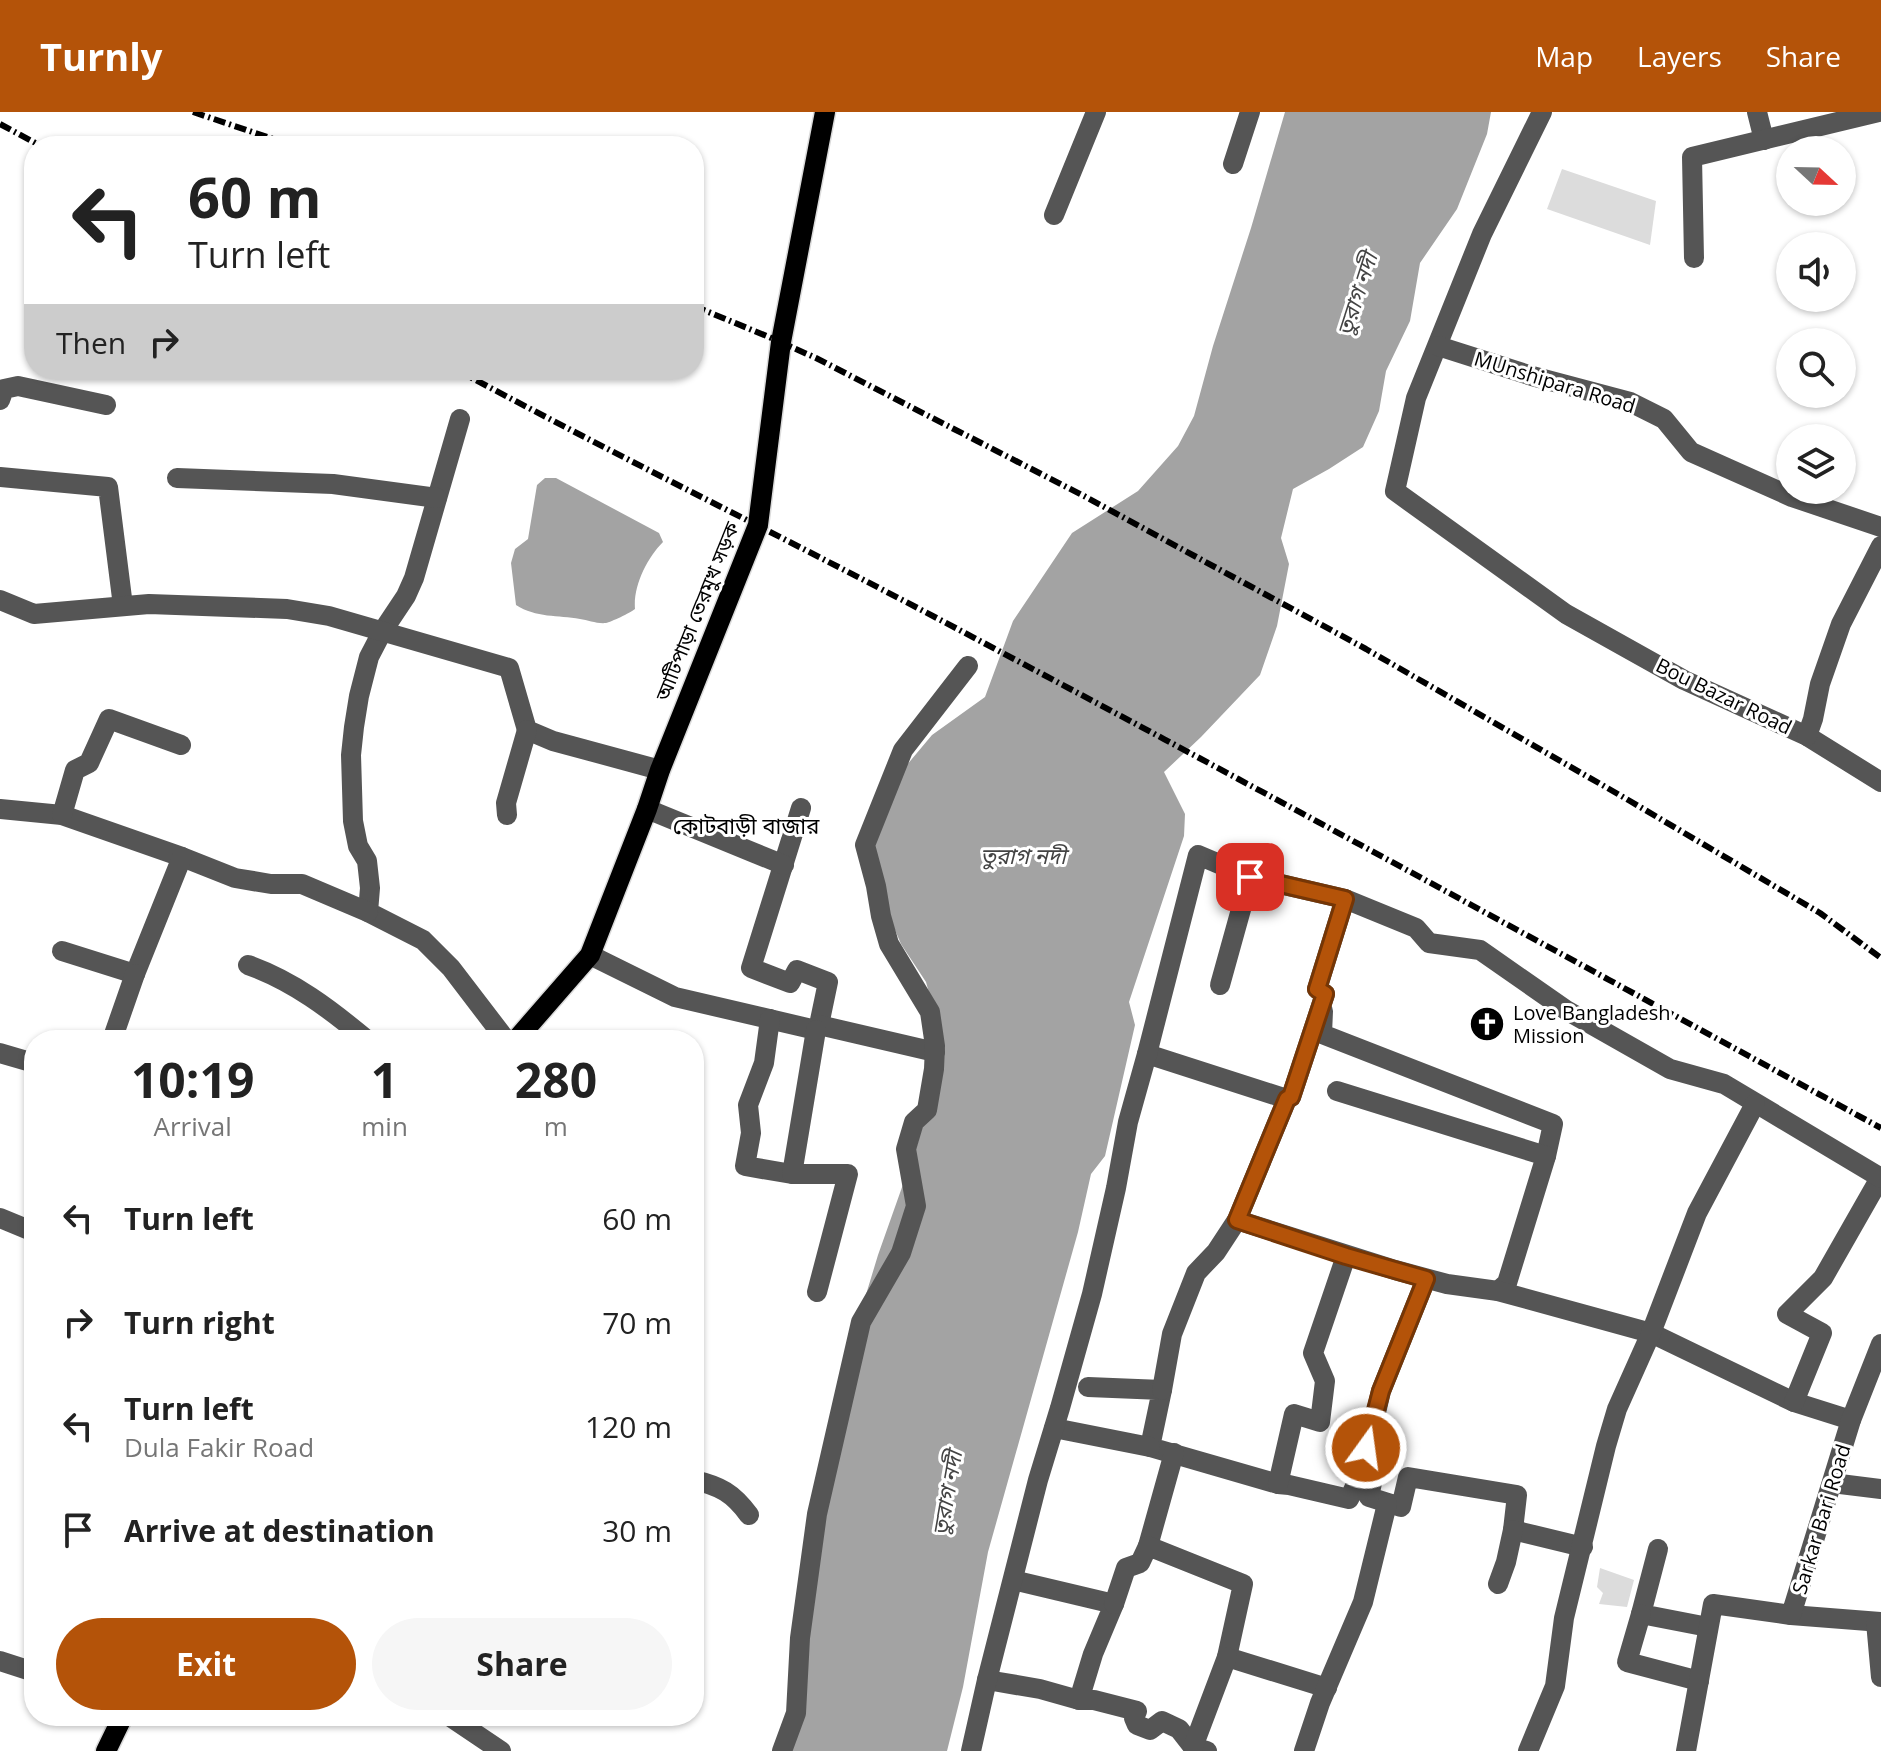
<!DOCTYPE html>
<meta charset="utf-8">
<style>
body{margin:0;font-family:"Open Sans","Noto Sans Bengali",sans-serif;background:#f6f6f6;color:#222;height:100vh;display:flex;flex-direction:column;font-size:30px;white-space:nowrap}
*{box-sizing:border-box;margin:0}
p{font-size:26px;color:#767676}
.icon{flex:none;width:44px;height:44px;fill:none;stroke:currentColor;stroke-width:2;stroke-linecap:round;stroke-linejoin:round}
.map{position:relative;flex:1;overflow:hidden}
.details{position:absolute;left:24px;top:918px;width:680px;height:696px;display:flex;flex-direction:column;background:#fff;border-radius:32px;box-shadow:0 2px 6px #0004}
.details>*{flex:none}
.top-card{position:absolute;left:24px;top:24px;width:680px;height:244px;border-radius:32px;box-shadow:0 2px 6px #0004;background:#fff;color:#222;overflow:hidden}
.needle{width:52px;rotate:112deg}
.controls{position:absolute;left:1776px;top:24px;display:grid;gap:16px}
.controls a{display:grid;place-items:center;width:80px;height:80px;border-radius:50%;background:#fff;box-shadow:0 2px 6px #0004;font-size:40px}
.pin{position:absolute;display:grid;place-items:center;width:68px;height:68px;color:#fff;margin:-34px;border-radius:16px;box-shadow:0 4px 12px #0006}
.me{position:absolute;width:88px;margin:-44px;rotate:14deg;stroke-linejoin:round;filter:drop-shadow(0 0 6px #0008)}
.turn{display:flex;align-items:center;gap:28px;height:168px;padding:0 32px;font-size:36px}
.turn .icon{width:104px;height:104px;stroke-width:2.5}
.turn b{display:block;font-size:56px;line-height:68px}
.then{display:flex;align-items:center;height:76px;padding:0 32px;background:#0003;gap:16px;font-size:30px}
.eta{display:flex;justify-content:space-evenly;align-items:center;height:136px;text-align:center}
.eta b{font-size:48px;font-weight:700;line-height:56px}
.action{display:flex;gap:16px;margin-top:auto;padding:16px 32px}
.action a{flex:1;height:92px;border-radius:48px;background:#b45309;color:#fff;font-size:32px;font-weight:700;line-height:92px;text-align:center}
.action a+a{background:#f6f6f6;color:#222}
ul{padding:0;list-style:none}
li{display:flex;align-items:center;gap:24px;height:104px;padding:0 32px}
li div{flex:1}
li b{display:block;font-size:30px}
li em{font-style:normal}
header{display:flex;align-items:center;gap:48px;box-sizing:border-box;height:112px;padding:0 40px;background:#b45309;color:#fff}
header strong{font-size:38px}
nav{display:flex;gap:44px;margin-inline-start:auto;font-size:28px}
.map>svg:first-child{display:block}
.green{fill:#dcdcdc}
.water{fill:#a3a3a3}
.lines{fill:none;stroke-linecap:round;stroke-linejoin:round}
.major-casing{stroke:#dbdbdb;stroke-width:23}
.minor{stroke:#555;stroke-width:20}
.major{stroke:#000;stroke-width:20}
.rail{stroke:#000;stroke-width:6;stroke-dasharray:12 4 2 4;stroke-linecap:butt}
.route-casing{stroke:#753606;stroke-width:20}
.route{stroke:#b45309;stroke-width:14}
.labels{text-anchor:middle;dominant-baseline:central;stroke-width:6;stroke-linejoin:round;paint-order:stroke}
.street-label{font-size:20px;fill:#000;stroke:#fff}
.poi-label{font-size:20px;fill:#000;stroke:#fff;text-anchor:start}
.water-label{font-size:22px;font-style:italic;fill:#444;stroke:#fff}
.neighbourhood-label{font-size:22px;fill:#000;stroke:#fff}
</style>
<header>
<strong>Turnly</strong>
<nav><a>Map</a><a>Layers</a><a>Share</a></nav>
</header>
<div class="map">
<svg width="1881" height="1639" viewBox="0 0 1881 1639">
<rect width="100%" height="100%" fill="#fff"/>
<g class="green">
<polygon points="1562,57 1656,89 1650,133 1547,97"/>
<polygon points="1600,1456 1634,1468 1627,1495 1599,1492 1603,1481 1597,1475"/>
</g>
<g class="water">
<polygon points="1285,0 1491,0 1487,22 1457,97 1420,151 1410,209 1386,259 1379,299 1363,335 1329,357 1293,377 1281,426 1289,452 1277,514 1260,563 1201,625 1164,660 1185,702 1184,724 1129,890 1135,913 1105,1044 1091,1062 1078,1120 988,1440 963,1575 947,1639 781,1639 840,1268 878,1143 918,1030 938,913 926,870 901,832 866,750 870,697 932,623 985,585 1013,509 1072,421 1138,379 1178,334 1194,304 1213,234 1251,116"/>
<path d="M 545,366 L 556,366 L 659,421 L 663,430 C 647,446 633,474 635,497 C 630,501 611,510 606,511 C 597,512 588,508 580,507 C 558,503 536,506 516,493 L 511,451 L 515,437 L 528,427 L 537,373 Z"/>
</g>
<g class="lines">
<g class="major-casing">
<g id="major">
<polyline points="516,928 590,843 647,697 660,658 758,413 781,230 825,0"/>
<polyline points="106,1639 123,1604"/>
</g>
</g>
<g class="minor">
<polyline points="1542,0 1482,122 1416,286 1395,379 1566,502 1684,568 1807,624 1881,670"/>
<polyline points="1757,0 1764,28"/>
<polyline points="1233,52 1250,0"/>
<polyline points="1054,103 1096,0"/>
<polyline points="1694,146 1692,45 1879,0"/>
<polyline points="1438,234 1532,264 1630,290 1664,307 1691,340 1792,385 1881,415"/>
<polyline points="0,288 4,277 18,274 106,293"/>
<polyline points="460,307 414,466 406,484 382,520 369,545 359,584 354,615 351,643 353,709 358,734 367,749 370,776 368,800 423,828 451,856 506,928"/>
<polyline points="0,365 108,375 123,494"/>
<polyline points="177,366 333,372 437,386"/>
<polyline points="0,488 34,502 149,492 287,497 329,504 509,556 527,618 553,629 660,658"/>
<polyline points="1807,624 1813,607 1820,572 1841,512 1881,434"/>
<polyline points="801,696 751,856 790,871 797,858 828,870 819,913"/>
<polyline points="0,697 62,703 182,745 235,766 271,772 302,772 368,800"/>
<polyline points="647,697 784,753"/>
<polyline points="62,703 75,658 89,651 109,607 181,633"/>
<polyline points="507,703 506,691 527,618"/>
<polyline points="62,839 135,862 182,745"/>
<polyline points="590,843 675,885 816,918 819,913 935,940"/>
<path d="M 248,853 C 293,869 330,897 367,928"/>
<polyline points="1220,873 1250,765"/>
<polyline points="1323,899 1322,922 1553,1012 1546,1044"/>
<polyline points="770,907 764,951 748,993 751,1021 745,1054 792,1062"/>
<polyline points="816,918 792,1062 848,1062 817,1180"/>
<polyline points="112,928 135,862"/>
<polyline points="0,941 34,951"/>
<polyline points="1147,942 1287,987"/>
<polyline points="1337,979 1546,1044 1507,1171 1498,1179"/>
<polyline points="0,1106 34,1120"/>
<polyline points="1237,1108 1395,1158 1447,1172 1498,1179 1651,1221 1794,1290 1851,1308"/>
<polyline points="1088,1275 1162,1278 1150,1335 1278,1372 1289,1373 1349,1387 1358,1368 1372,1371 1369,1385 1401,1395 1408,1365 1517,1383 1513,1418 1583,1435"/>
<polyline points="1162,1278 1172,1222 1196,1161 1216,1140 1237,1108 1287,987 1291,985 1325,882 1317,877 1345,787"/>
<polyline points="1794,1290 1822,1221 1787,1202 1823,1166 1880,1066"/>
<polyline points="1054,1316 1150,1335"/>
<path d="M 694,1368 C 720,1374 733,1381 749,1403"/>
<polyline points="1358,1368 1362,1361 1381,1279 1426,1167"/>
<polyline points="1832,1371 1881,1377"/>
<polyline points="1278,1372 1294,1302 1320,1310 1325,1269 1313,1241 1346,1144"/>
<polyline points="1148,1434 1174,1341"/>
<polyline points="1658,1437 1641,1502 1708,1515"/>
<polyline points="1013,1468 1114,1492 1093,1542 1079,1588"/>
<polyline points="1498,1472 1506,1450 1513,1418"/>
<polyline points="1114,1492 1126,1456 1140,1451 1148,1434 1243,1472 1227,1545 1327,1576"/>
<polyline points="1641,1502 1627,1550 1699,1569"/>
<polyline points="1791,1503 1881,1510"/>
<polyline points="1876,1510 1881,1565"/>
<polyline points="0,1549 34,1560"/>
<polyline points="987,1568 1040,1577 1079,1588 1094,1588 1137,1599 1134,1606 1137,1613 1150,1618 1162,1609 1179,1617 1193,1635 1207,1639"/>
<polyline points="449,1604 501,1639"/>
<polyline points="1193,1635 1227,1545"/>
<polyline points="782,1639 796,1601 800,1526 817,1402 861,1210 901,1141 916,1094 906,1037 914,1010 927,998 934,957 935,934 930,900 889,832 881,804 876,774 865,733 903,638 968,554"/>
<polyline points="971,1639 987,1568 1038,1368 1060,1296 1092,1182 1116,1076 1128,1010 1147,942 1198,743 1250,765 1345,787 1416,816 1429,831 1480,838 1566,898 1670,957 1724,972 1881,1066"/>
<polyline points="1304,1639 1320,1591 1363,1490 1387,1392"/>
<polyline points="1528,1639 1555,1574 1564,1506 1606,1334 1617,1297 1651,1221 1697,1101 1755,992"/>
<polyline points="1686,1639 1713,1492 1791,1503 1851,1308 1881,1232"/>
</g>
<use href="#major" class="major"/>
<g class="rail">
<polyline points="193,0 294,34"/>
<polyline points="0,12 41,34"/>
<polyline points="694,194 769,225 816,246 1084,384 1366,537 1630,689 1820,801 1881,846"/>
<path d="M 457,258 C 636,354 818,442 997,538 C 1293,695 1587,856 1881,1016"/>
</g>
</g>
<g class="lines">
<g class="route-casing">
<polyline id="route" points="1250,765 1345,787 1317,877 1325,882 1291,985 1287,987 1237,1108 1346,1144 1426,1167 1381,1279 1366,1336"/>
</g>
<use href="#route" class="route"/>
</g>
<defs>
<g id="church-disc" transform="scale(1.8)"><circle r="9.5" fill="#000" stroke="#fff"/><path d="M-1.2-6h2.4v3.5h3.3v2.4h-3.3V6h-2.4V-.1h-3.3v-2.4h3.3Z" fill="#fff"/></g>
</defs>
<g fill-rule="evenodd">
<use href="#church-disc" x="1487" y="912"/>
</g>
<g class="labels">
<g class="street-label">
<text transform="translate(1555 270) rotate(17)">MUnshipara Road</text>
<text transform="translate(697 499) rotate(-68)">আটিপাড়া তেরমুখ সড়ক</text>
<text transform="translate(1724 584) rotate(26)">Bou Bazar Road</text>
<text transform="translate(1821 1407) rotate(-73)">Sarkar Bari Road</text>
</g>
<g class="poi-label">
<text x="1513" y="900">Love Bangladesh<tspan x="1513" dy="23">Mission</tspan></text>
</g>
<g class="water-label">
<text transform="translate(1356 182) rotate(-72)">তুরাগ নদী</text>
<text x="1023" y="743">তুরাগ নদী</text>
<text transform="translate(946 1381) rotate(-80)">তুরাগ নদী</text>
</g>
<g class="neighbourhood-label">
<text x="746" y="713">কোটবাড়ী বাজার</text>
</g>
</g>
</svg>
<div class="controls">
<a><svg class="needle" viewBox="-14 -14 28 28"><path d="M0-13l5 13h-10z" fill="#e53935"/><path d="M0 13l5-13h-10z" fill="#767676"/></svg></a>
<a><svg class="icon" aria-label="sound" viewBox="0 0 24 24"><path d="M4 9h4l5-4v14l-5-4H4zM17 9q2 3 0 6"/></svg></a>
<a><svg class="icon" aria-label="search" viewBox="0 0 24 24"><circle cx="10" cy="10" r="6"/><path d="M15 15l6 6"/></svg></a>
<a><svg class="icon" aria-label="layers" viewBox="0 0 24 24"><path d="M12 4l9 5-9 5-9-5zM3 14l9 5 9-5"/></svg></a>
</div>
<div class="pin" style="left:1250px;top:765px;background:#d93025"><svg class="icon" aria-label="arrive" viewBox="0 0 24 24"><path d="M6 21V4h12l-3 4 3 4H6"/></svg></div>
<svg class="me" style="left:1366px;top:1336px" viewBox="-20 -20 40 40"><circle r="17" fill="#b45309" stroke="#fff" stroke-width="3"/><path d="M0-11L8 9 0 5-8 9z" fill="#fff"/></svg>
<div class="top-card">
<div class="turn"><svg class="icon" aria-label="left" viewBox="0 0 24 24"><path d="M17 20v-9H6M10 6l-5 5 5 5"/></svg><div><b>60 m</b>Turn left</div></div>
<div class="then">Then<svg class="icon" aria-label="right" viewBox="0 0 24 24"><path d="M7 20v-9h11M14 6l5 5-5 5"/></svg></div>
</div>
<section class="details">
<div class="eta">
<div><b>10:19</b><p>Arrival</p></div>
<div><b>1</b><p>min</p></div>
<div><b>280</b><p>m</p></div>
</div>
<ul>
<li><svg class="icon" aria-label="left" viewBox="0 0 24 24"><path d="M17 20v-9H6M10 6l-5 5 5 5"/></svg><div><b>Turn left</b></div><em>60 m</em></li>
<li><svg class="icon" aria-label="right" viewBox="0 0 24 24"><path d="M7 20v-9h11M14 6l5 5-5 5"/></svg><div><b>Turn right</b></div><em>70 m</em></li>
<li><svg class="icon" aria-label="left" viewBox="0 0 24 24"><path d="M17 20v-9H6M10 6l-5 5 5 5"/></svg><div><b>Turn left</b><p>Dula Fakir Road</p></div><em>120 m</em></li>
<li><svg class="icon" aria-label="arrive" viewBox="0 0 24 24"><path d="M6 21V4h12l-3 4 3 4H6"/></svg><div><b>Arrive at destination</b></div><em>30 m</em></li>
</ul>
<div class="action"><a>Exit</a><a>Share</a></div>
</section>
</div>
